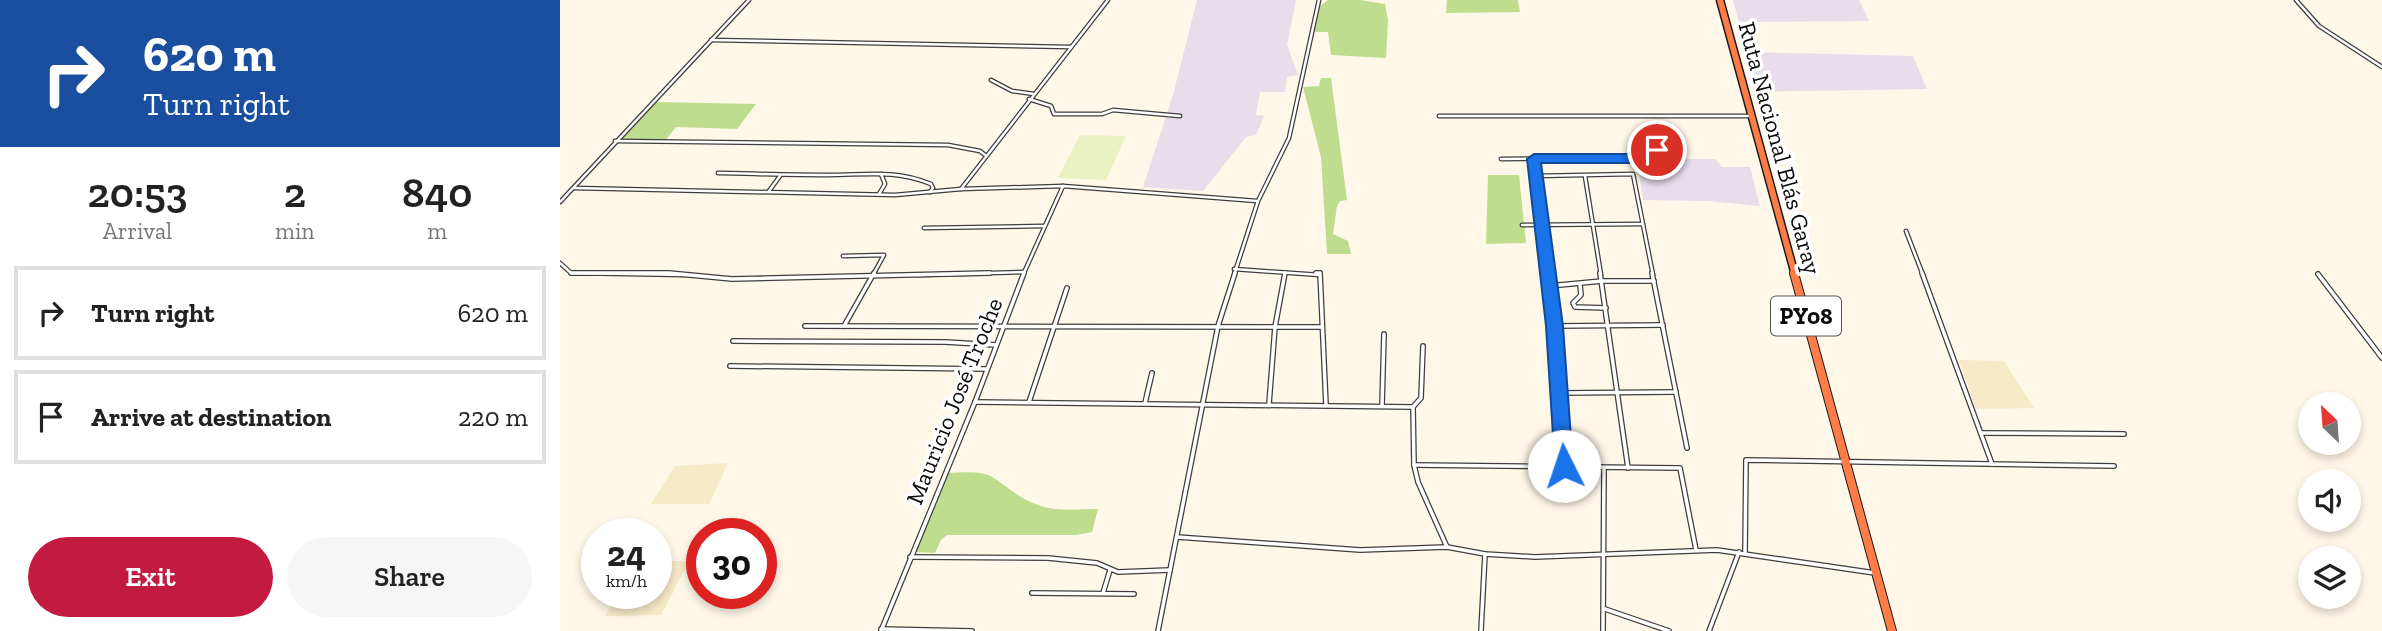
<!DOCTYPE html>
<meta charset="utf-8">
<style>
body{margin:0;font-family:"Zilla Slab",serif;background:#f6f6f6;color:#222;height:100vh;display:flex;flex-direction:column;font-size:26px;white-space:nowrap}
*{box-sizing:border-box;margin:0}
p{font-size:23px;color:#767676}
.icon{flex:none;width:38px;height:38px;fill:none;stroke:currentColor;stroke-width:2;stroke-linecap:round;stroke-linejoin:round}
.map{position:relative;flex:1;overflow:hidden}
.details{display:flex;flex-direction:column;background:#fff;width:560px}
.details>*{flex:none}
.hud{background:#1a4fa0;color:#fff;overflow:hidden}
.needle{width:46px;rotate:335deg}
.buttons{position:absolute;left:1738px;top:392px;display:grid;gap:14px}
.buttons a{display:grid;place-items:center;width:63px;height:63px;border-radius:50%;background:#fff;box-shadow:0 4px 10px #0003;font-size:35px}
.speed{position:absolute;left:21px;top:518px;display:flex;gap:14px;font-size:35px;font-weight:700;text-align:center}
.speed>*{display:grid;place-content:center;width:91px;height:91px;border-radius:50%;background:#fff;box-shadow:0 4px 10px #0003;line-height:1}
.speed small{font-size:18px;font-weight:400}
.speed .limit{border:10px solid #d22;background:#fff;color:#111}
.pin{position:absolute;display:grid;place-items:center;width:60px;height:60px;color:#fff;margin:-30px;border:4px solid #fff;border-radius:50%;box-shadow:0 2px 7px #0007}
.me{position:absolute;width:77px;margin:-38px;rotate:356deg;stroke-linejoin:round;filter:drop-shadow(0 0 5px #0008)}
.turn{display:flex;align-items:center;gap:24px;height:147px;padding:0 28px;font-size:32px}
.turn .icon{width:91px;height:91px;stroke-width:2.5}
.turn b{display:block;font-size:49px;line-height:60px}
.eta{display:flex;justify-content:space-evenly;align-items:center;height:119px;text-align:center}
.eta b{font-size:42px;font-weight:600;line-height:49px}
.cta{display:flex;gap:14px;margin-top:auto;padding:14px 28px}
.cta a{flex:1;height:80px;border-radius:42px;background:#c31a3f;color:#fff;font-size:28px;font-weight:600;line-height:80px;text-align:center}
.cta a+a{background:#f6f6f6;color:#222}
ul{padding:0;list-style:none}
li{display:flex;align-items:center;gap:21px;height:94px;margin:0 14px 10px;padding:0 14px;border:4px solid #e0e0e0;border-radius:0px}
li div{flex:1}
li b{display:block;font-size:26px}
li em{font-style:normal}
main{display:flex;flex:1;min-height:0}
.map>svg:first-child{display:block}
.industrial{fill:#e7ddeb}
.farmland{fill:#f7eac7}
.forest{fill:#bfdd8e}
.pitch{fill:#eaf2c2}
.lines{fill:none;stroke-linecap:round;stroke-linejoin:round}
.street-far1-casing{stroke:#3e3e3e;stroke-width:5}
.street-casing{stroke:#3e3e3e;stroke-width:6}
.highway-far1-casing{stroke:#1c1c1c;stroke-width:9}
.highway-casing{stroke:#1c1c1c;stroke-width:10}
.street-far1{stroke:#fff;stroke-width:2.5}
.street{stroke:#fff;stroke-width:3.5}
.highway-far1{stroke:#ff7c46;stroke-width:6}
.highway{stroke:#ff7c46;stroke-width:8}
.route{fill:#1a73e8;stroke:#114b97;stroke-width:2}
.labels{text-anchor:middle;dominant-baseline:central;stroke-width:7;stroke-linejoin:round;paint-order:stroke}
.shield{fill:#fff;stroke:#545454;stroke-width:2}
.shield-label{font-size:23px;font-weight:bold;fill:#0b0b0b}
.street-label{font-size:24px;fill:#0b0b0b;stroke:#fff}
</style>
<main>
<section class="details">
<div class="hud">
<div class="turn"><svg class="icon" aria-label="right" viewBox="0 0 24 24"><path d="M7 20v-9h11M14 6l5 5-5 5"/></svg><div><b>620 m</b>Turn right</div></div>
</div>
<div class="eta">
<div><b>20:53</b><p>Arrival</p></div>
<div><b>2</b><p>min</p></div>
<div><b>840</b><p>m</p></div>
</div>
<ul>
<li><svg class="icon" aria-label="right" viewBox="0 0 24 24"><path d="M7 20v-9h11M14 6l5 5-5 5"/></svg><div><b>Turn right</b></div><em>620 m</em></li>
<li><svg class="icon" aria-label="arrive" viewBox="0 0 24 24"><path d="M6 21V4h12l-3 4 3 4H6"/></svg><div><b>Arrive at destination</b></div><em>220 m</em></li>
</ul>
<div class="cta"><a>Exit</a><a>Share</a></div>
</section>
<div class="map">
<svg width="1822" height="631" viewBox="0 0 1822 631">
<rect width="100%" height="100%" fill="#fff7e8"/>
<g class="industrial">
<polygon points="637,0 736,0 727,45 738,75 727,77 725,92 700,92 696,115 704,116 696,135 686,137 643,191 583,187 613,95"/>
<polygon points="1173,0 1299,0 1309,21 1179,22"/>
<polygon points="1188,52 1353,56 1367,89 1196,92"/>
<polygon points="1077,159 1155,159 1162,167 1190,167 1200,206 1147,201 1083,200"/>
</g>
<g class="farmland">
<polygon points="1399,360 1444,361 1474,408 1416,409"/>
<polygon points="168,463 149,504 91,504 115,466"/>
<polygon points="96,561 129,561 101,615 45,616 58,593 96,593"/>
</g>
<g class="forest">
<polygon points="768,0 800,0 825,4 828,20 826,58 771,55 768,32 754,32 760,6"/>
<polygon points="887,0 958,0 960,12 886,13"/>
<polygon points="761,78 771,78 787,200 780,201 777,206 773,234 788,241 791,254 767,254 761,157 743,87 759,86"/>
<polygon points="96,102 196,104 177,129 116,127 104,142 59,142"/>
<polygon points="928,175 959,175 966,243 926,244"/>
<path d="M 388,473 C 402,473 420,470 432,477 C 449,487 456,497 478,505 C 496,512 518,509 538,509 L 532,532 L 516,535 L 387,535 L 381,540 L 375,553 L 355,552 Z"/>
</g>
<polygon class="pitch" points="520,135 566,136 546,180 498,178"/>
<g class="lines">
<g class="street-far1-casing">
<g id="street-far1">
<polyline points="548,0 401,189 503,186 697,201"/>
<polyline points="1736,0 1759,26 1822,67"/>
<polyline points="151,40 511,47"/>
<polyline points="431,80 452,91 474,94"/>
<polyline points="469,99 491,106 494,114 542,114 553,110 620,116"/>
<polyline points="879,116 1191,116"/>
<polyline points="55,141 388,145 420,151 425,155"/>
<polyline points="941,159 1073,158 1097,150 1109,140"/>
<polyline points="974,159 989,275"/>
<path d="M 158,173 C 195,174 231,175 268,175 C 306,175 334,169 371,184 L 373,188 L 370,192"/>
<polyline points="976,176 1073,174 1093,275"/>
<polyline points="1025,176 1041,275"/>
<polyline points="14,188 335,195 401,189"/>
<polyline points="209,191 220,176"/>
<polyline points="319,194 325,184 321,174"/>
<polyline points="0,202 189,0"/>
<polyline points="962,225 1083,224"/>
<polyline points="364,228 484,226"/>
<polyline points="1346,231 1363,275"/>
<polyline points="283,256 324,255 313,275"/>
<polyline points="0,263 11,273 126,275"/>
<polyline points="674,269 760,275"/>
<polyline points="357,275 464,272"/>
<polyline points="463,275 503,186"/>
<polyline points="674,275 698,201 729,138 759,0"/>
</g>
</g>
<g class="street-casing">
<g id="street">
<polyline points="11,273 109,273 172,279 430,273"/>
<polyline points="756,273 760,273 766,405"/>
<polyline points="988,273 995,326 1004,466"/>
<polyline points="1040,273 1068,468"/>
<polyline points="1092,273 1127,448"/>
<polyline points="1362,273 1432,464"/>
<polyline points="1758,274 1822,358"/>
<polyline points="1020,285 1021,295 1013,303 1015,307 1046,308"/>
<polyline points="989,286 1042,281 1094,281"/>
<polyline points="245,326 762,327"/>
<polyline points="284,326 314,273"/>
<polyline points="995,326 1103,325"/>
<polyline points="173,341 385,342 436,345"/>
<polyline points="170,366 427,369"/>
<polyline points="999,393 1116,392"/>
<polyline points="415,402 853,407 854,465 858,482 887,547"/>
<polyline points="469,402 507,288"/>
<polyline points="585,403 592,373"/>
<polyline points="709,404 715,327 725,273"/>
<polyline points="822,406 824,334"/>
<polyline points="853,407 861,398 863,346"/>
<polyline points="1421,433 1564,434"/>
<polyline points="854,465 1120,468 1136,550"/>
<polyline points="617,537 800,550 887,547 925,554 975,557 1157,550 1315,573"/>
<polyline points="1185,553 1186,460 1554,466"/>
<polyline points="350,557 488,558 537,563 558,572 610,570"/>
<polyline points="472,593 574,594"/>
<polyline points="543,593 550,570"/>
<polyline points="1045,609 1109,631"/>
<polyline points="321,629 412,631"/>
<polyline points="321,631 415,402 464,273"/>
<polyline points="598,631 658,326 675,273"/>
<polyline points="921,631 925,554"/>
<polyline points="1043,631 1044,468"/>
<polyline points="1149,631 1179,552"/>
</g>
</g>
<g class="highway-far1-casing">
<polyline id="highway-far1" points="1160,0 1235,275"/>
</g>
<g class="highway-casing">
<polyline id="highway" points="1234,273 1332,631"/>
</g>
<use href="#street-far1" class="street-far1"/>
<use href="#street" class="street"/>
<use href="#highway-far1" class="highway-far1"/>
<use href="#highway" class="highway"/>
</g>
<polygon class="route" points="1097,146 1102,147 1102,154 1073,163 981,163 1003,326 1013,466 1010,471 1004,474 997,471 995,466 986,326 967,159 974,154 1072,154"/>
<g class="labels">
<rect class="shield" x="1211" y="296.5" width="70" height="39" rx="5"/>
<g class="shield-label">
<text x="1246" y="316">PY08</text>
</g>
<g class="street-label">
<text transform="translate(1220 148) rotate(75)">Ruta Nacional Blás Garay</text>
<text transform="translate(394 401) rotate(-68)">Mauricio José Troche</text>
</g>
</g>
</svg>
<div class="buttons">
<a><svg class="needle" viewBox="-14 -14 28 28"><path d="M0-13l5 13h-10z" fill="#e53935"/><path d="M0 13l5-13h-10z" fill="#767676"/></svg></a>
<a><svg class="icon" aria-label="sound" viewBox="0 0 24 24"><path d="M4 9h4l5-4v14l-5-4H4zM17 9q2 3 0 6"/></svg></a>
<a><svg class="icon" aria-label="layers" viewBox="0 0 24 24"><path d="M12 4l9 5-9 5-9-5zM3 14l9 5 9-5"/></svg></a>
</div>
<div class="speed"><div>24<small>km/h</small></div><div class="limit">30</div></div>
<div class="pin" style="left:1097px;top:150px;background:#d93025"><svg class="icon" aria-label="arrive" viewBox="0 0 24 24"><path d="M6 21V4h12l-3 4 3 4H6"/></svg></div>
<svg class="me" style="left:1004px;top:466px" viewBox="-20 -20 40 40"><circle r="19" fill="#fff"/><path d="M0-13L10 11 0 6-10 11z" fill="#1a73e8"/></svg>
</div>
</main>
